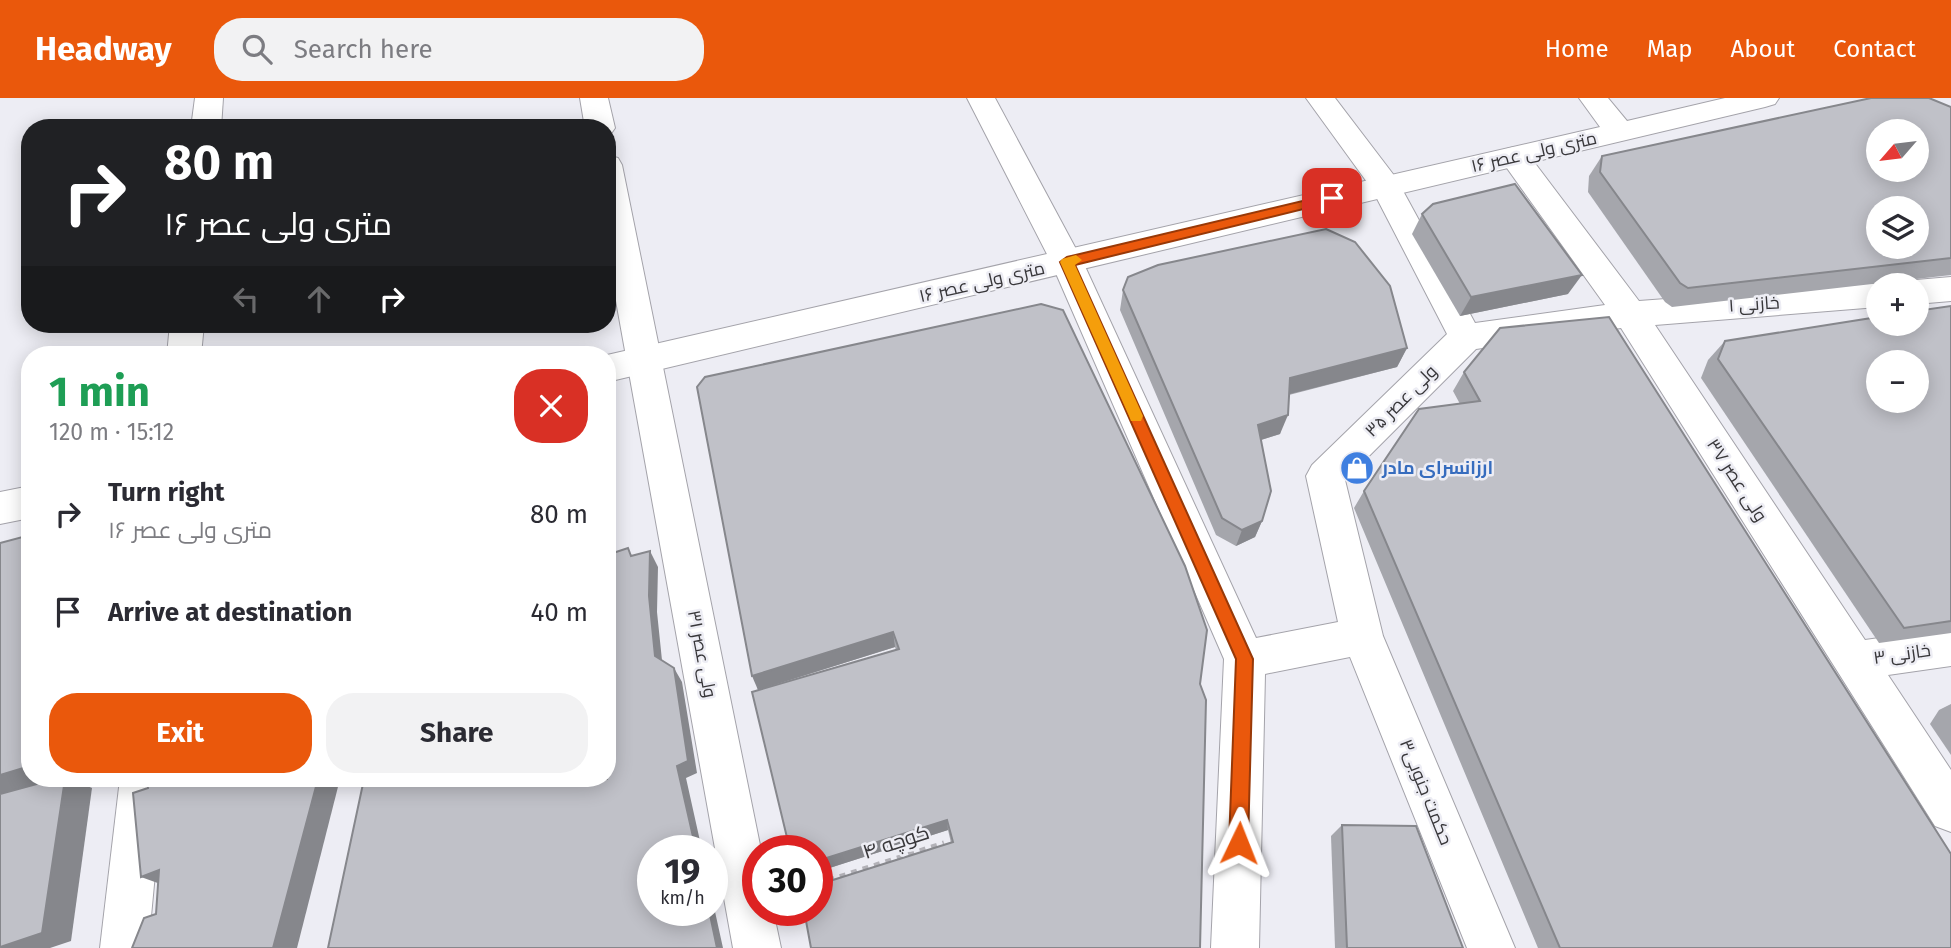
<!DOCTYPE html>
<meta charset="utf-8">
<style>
body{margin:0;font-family:"Fira Sans",Cairo,sans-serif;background:#f2f2f3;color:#2b2b33;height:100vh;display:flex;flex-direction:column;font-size:26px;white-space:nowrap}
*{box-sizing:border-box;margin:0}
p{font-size:23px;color:#7c7c81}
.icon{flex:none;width:38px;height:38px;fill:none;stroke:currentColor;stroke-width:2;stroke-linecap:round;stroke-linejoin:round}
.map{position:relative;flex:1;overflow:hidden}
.details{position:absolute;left:21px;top:248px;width:595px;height:441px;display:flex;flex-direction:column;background:#fff;border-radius:28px;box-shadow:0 4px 18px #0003}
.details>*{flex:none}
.top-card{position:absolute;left:21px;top:21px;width:595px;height:214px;border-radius:28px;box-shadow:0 4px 18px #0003;background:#202124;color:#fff;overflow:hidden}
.needle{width:46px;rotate:242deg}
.fabs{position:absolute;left:1866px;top:21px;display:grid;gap:14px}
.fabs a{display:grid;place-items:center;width:63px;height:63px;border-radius:50%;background:#fff;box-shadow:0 4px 18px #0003;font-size:35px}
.speed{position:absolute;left:637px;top:737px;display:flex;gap:14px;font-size:35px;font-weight:700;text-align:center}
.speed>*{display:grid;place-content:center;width:91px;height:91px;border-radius:50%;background:#fff;box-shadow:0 4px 18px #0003;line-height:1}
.speed small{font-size:18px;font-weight:400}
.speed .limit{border:10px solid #d22;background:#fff;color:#111}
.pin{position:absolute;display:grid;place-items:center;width:60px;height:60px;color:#fff;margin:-30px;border-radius:14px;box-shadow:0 4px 10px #0006}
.me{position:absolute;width:77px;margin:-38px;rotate:2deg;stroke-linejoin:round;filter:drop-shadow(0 0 5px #0008)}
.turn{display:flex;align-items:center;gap:24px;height:147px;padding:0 28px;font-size:32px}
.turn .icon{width:91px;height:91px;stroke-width:2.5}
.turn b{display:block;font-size:49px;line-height:60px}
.lanes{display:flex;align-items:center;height:66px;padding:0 28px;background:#0003;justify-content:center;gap:35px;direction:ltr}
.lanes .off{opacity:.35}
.round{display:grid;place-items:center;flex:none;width:74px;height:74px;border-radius:28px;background:#f2f2f3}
.summary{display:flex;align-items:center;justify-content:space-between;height:119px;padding:0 28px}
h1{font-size:42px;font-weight:700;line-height:52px;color:#1e9e55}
.action{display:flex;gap:14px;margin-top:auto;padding:14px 28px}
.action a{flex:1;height:80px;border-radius:28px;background:#ea580c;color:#fff;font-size:28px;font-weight:700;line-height:80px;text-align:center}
.action a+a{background:#f2f2f3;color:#2b2b33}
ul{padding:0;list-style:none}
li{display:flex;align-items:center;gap:21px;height:98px;padding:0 28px}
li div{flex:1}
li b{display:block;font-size:26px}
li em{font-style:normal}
header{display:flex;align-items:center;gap:42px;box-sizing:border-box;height:98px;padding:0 35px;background:#ea580c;color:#fff}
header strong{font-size:33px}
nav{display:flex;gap:38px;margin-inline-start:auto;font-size:24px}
.search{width:490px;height:63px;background:#f2f2f3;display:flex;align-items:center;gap:18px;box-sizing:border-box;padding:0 24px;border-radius:28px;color:#7c7c81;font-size:26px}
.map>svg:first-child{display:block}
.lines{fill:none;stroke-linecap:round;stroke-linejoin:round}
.street-casing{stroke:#a4a3aa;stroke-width:2}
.secondary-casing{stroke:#a4a3aa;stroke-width:2}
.path{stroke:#b3b2b8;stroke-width:5;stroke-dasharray:6 6;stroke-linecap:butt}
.street{fill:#fff;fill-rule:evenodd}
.secondary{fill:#fff;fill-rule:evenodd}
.wall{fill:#a5a6ac}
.shaded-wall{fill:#86878c}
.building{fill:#c0c1c8;stroke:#86878c;stroke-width:2;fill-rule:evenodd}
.route{fill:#ea580c;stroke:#983908;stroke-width:2}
.slow{fill:#f59e0b}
.labels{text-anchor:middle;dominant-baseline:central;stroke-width:5;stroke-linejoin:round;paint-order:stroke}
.street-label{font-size:18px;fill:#38373a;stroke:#ededf4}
.shop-label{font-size:18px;font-weight:bold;fill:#366cbe;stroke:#ededf4;text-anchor:start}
.near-street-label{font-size:21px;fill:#38373a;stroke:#ededf4}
</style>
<header>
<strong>Headway</strong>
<div class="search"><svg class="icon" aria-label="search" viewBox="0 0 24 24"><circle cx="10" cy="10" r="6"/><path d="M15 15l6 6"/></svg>Search here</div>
<nav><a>Home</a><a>Map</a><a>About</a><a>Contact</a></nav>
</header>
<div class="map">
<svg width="1951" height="850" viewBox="0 0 1951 850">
<rect width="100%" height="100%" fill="#ededf4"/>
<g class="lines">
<g class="street-casing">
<g id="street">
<polygon points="195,0 223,0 221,30 191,30"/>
<polygon points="580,0 608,0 615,30 610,37 607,38 607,30 585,30"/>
<polygon points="967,0 995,0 1083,164 1256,540 1338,524 1306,378 1312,367 1447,236 1372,91 1306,0 1335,0 1396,80 1475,225 1605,207 1499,59 1503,52 1514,49 1525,52 1639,203 1878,185 1886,187 1878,187 1878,209 1655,227 1865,542 1951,530 1951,568 1888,577 1951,672 1951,734 1935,728 1621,230 1476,251 1345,382 1383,538 1515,850 1467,850 1350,559 1265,576 1259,850 1211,850 1224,561 1051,164"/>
<polygon points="607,57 618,60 622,67 761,752 758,752 758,812 773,812 781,850 733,850 607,153"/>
<polygon points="1951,179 1951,203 1916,206 1916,187 1903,187 1916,182"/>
<polygon points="170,226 204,226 201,257 167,257"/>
<polygon points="120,681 164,681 148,850 100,850"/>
</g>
</g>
<g class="secondary-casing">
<g id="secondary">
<polygon points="1579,0 1608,0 1627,23 1725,0 1779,0 1775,6 1765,9 607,284 607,257 1600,29"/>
<polygon points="30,388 30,420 0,426 0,394"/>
</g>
</g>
<polyline class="path" points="817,786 944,745"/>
<use href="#street" class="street"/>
<use href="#secondary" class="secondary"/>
</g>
<g class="wall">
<polygon points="1951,9 1951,177 1672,209 1665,204 1588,94 1589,78 1602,58"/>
<polygon points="1422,116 1568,196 1460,218 1412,136"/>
<polygon points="1123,192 1407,250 1397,269 1289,297 1280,336 1261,342 1262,423 1255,439 1236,448 1216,437 1120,212"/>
<polygon points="1951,208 1951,535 1879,545 1701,280 1708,262 1725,243"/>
<polygon points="1464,274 1951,850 1538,850 1354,410 1364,393 1460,306 1453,293"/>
<polygon points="697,289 1200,586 951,745 948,732 817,774 817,752 896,552 895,549 758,592"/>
<polygon points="1951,606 1951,657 1930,626 1939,612"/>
<polygon points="1342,727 1463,850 1335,850 1331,738"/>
</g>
<g class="shaded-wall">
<polygon points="1582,177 1568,196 1460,218 1471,199"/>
<polygon points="1407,250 1397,269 1282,298 1290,280"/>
<polygon points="1288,317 1280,336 1251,345 1258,327"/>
<polygon points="1262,423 1255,439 1236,448 1242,432"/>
<polygon points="650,453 658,469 657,514 663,572 655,558 649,498"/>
<polygon points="893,534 895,549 758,592 752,578"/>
<polygon points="674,570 682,584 697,675 686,680 702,752 696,752 677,668"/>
<polygon points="30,668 30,681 55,681 0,697 0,677"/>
<polygon points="65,681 71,681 92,690 71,843 50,850 0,850"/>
<polygon points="318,681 340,681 297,850 273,850"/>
<polygon points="947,722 948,732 817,774 817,763"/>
<polygon points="159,772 166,788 141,779"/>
<polygon points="712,800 723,850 717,850 709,812 712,812"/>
</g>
<g class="building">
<path d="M 1871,0 L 1929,0 L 1951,9 L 1951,160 L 1688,190 L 1680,185 L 1600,74 L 1602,58 ZM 1878,33 L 1916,33 L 1916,72 L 1878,72 ZM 1878,110 L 1916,110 L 1916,149 L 1878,149 Z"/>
<polygon points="1515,86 1582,177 1471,199 1422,116 1433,106"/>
<polygon points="1326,131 1355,144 1390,188 1407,250 1290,280 1288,317 1258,327 1271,393 1262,423 1242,432 1222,420 1123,192 1128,179 1158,167"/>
<polygon points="1041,206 1063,212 1185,468 1207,532 1200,586 1206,602 1200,850 811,850 804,812 817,812 817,787 953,744 947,722 817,763 817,752 790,752 752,594 899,551 893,534 752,578 697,289 705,279"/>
<path d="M 1951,208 L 1951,523 L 1904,530 L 1718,261 L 1725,243 L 1878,219 L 1878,226 L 1916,226 L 1916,213 ZM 1878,264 L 1916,264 L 1916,303 L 1878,303 Z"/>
<polygon points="1609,219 1951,756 1951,850 1560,850 1364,393 1419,311 1480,303 1464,274 1500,230"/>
<polygon points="30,437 30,668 0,677 0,445"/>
<polygon points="628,450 631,458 650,453 649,498 655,558 674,570 688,663 677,668 696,752 653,752 653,812 709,812 717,850 328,850 364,681 607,681 607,457"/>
<polygon points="55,681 65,681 42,835 0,849 0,696"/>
<polygon points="147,681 318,681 273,850 132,850 144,820 156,816 159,772 141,779 133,695 148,690"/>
<polygon points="1342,727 1416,728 1463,850 1347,850"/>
</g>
<polygon class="route" points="1332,96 1336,97 1336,103 1075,167 1253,561 1248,745 1245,752 1239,754 1232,752 1229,745 1236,561 1060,164 1067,159"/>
<polygon class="slow" points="1076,157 1082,162 1075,167 1143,318 1141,323 1131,323 1129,318 1060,164 1062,161"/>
<defs>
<g id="shop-disc" transform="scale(1.75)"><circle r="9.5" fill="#3f7fe0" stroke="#ededf4"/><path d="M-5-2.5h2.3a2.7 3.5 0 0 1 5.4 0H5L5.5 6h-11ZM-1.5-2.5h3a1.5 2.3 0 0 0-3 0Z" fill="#fff"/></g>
</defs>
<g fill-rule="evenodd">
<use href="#shop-disc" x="1357" y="370"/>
</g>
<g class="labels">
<g class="street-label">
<text transform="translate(1534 54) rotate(-13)">۱۶ متری ولی عصر</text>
<text transform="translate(982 184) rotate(-13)">۱۶ متری ولی عصر</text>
<text transform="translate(1754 206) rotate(-4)">خازنی ۱</text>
<text transform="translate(1401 303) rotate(-45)">ولی عصر ۳۵</text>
<text transform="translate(1737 382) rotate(57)">ولی عصر ۳۷</text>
<text transform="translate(702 556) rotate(79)">ولی عصر ۳۱</text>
<text transform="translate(1902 556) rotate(-8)">خازنی ۳</text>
<text transform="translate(1426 694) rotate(68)">حکمت جنوبی۳</text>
</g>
<g class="shop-label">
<text x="1382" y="370">ارزانسرای مادر</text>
</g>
<g class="near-street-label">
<text transform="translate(896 744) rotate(-18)">کوچه ۴</text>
</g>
</g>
</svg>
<div class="fabs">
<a><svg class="needle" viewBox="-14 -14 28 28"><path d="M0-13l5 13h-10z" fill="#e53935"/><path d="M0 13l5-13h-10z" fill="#7c7c81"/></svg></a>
<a><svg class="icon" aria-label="layers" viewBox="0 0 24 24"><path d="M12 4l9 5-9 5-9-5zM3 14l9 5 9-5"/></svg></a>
<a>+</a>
<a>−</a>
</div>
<div class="speed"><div>19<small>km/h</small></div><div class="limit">30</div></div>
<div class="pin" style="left:1332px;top:100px;background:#d93025"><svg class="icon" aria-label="arrive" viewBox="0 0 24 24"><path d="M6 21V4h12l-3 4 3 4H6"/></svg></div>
<svg class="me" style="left:1239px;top:745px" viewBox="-20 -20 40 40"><path d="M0-17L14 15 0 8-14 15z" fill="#ea580c" stroke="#fff" stroke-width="4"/></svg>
<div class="top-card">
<div class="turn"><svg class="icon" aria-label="right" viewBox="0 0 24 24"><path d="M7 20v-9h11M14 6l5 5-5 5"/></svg><div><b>80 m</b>۱۶ متری ولی عصر</div></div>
<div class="lanes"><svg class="icon off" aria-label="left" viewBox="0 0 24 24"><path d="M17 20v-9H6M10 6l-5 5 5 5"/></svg><svg class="icon off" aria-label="ahead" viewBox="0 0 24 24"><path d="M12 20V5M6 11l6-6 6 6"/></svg><svg class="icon" aria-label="right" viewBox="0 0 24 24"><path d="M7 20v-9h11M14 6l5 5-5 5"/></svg></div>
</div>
<section class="details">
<div class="summary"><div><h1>1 min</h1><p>120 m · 15:12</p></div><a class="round" style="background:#d93025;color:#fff"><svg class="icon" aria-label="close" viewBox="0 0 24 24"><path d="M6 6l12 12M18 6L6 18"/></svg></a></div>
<ul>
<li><svg class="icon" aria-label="right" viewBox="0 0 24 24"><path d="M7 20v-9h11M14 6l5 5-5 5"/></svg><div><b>Turn right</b><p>۱۶ متری ولی عصر</p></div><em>80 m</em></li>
<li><svg class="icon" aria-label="arrive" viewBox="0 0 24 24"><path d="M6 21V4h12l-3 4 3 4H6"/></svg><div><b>Arrive at destination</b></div><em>40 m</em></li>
</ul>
<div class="action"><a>Exit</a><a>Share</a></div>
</section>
</div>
